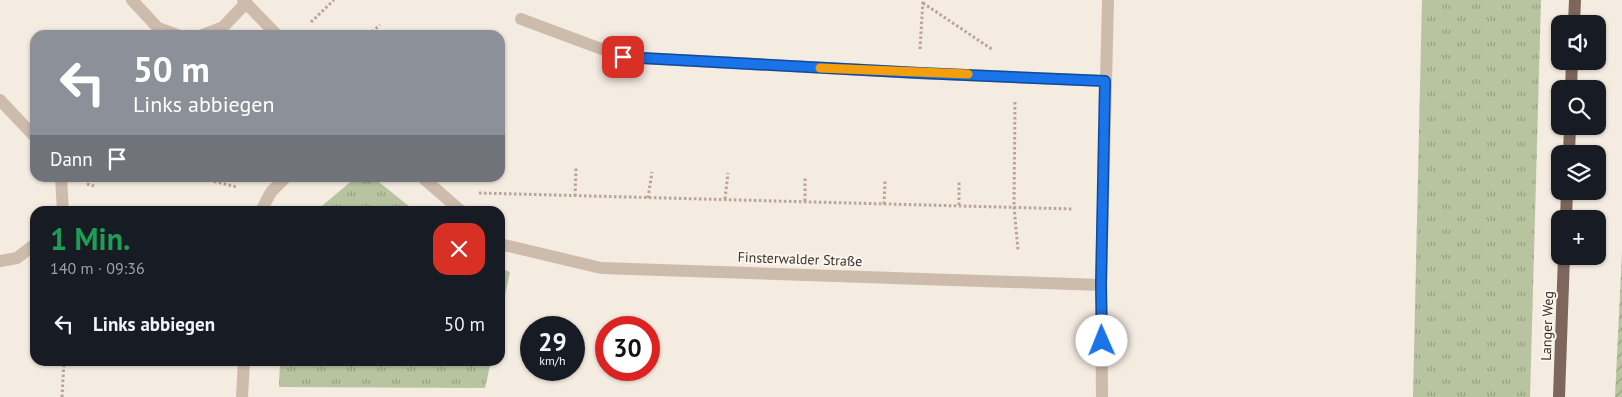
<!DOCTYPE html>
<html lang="de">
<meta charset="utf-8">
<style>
body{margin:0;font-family:"PT Sans",sans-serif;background:#242831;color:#f1f3f6;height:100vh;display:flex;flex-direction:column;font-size:19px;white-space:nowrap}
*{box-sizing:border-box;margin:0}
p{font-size:16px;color:#9ea1a6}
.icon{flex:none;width:28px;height:28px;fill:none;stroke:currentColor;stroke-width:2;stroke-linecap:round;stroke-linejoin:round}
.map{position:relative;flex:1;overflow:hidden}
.sheet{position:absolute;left:30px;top:206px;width:475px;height:160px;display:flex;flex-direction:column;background:#171b24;border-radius:15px;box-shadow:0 1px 4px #0004}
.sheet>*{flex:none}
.banner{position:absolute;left:30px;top:30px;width:475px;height:152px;border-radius:15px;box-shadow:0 1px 4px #0004;background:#8c9099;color:#fff;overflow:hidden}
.controls{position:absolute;left:1551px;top:15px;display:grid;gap:10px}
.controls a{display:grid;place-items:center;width:55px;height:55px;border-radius:10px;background:#171b24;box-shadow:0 1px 4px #0004;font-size:25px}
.speed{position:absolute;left:520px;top:316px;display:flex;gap:10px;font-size:25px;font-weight:700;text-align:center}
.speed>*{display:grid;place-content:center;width:65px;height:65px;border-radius:50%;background:#171b24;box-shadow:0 1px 4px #0004;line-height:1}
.speed small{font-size:12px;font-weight:400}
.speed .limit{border:8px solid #d22;background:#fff;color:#111}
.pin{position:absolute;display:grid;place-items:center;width:42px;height:42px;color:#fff;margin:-21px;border-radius:10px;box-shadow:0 2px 8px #0006}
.me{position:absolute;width:55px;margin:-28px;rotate:359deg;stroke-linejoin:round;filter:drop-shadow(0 0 4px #0008)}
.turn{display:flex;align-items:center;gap:18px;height:105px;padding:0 20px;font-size:22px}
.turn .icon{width:65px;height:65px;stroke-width:2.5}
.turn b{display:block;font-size:35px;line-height:42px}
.then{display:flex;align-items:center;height:48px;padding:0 20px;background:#0003;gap:10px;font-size:19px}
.round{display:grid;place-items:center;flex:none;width:52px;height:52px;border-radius:15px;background:#242831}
.overview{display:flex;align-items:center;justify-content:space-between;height:85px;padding:0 20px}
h1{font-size:30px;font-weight:600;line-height:38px;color:#1e9e55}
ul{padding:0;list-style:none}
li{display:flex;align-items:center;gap:15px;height:65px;padding:0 20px}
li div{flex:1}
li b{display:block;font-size:19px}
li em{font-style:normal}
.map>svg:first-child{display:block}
.grass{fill:url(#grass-tufts)}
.garden{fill:url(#garden-furrows)}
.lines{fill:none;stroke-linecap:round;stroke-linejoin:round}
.path{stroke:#b9a596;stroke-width:3;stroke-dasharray:2.5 2.5;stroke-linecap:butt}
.minor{stroke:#cdbbac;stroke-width:12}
.major{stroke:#7d675c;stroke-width:12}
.route-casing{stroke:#114b97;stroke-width:12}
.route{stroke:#1a73e8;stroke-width:9}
.slow{stroke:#f59e0b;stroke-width:9}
.labels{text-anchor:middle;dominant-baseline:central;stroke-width:4;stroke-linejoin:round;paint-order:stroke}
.street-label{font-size:14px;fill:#3b302b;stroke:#fbf5ee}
</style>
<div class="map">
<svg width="1622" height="397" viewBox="0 0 1622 397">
<defs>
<pattern id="grass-tufts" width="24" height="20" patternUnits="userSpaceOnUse" patternTransform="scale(1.25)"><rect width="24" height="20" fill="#b8c4a0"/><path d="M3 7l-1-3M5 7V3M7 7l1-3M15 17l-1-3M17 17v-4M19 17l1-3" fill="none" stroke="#97a083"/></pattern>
<pattern id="garden-furrows" width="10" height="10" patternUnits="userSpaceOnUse" patternTransform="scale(1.25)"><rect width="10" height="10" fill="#b8c4a0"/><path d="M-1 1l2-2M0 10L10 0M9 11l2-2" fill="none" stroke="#97a083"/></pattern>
</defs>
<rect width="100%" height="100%" fill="#f4ebe1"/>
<g class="grass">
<polygon points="1422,0 1541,0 1530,397 1413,397"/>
<polygon points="355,178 374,178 415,211 316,211"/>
<polygon points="500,268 510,272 500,318"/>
<polygon points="280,361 491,361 485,388 279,387"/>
</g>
<polygon class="garden" points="1622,253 1622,397 1615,397"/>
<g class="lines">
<g class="path">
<polyline points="923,3 993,50"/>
<polyline points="311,22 334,0"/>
<polyline points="368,35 380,25"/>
<polyline points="920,49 923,0"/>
<polyline points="1015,102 1014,207 1018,250"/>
<polyline points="212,178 212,181 237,187"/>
<polyline points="87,184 94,186"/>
<polyline points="479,193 1073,209"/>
<polyline points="575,196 576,168"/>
<polyline points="648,198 652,172"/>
<polyline points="725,199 728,173"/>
<polyline points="805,201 805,178"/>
<polyline points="884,204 885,181"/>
<polyline points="959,205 959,181"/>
<polyline points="62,397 64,361"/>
</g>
<g class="minor">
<polyline points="132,0 158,28 177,35"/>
<polyline points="243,0 277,35"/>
<polyline points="521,19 623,57 919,73 1105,81"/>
<polyline points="202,35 223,27 246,3"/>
<polyline points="0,100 35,137"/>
<polyline points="61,178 63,211"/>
<polyline points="423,178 461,211"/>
<polyline points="261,211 271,192 285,178"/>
<polyline points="500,244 601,268 1101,285"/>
<polyline points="0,261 17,258 35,244"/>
<polyline points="242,397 244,361"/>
<polyline points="1102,397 1101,285 1108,0"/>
</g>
<g class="major">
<polyline points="1574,24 1575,0"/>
<polyline points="1571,89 1572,61"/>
<polyline points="1569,154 1570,126"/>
<polyline points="1566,219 1567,191"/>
<polyline points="1559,397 1564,256"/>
</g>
</g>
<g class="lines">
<g class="route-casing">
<polyline id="route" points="623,57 919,73 1105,81 1101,285 1102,341"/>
</g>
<use href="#route" class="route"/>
<polyline class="slow" points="820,68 968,74"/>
</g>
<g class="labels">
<g class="street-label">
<text transform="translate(800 259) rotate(2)">Finsterwalder Straße</text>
<text transform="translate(1547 326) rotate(-88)">Langer Weg</text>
</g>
</g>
</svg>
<div class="controls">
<a><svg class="icon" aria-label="sound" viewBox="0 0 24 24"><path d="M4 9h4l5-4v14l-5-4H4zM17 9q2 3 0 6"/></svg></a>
<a><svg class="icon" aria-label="search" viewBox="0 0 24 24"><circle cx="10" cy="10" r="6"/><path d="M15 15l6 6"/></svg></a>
<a><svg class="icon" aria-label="layers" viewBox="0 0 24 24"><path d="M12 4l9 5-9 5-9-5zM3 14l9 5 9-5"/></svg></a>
<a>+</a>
</div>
<div class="speed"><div>29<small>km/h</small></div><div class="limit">30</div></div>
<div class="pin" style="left:623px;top:57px;background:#d93025"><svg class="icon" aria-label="arrive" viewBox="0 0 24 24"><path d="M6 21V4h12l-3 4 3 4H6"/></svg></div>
<svg class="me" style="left:1102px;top:341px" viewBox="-20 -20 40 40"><circle r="19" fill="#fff"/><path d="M0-13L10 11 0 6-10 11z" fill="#1a73e8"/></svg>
<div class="banner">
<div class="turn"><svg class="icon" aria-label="left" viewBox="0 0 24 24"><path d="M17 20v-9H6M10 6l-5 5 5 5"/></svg><div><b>50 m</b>Links abbiegen</div></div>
<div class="then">Dann<svg class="icon" aria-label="arrive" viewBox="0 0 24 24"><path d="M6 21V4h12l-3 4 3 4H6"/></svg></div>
</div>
<section class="sheet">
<div class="overview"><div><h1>1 Min.</h1><p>140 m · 09:36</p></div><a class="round" style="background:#d93025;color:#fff"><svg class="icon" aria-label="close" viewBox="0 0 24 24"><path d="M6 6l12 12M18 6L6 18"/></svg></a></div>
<ul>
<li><svg class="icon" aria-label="left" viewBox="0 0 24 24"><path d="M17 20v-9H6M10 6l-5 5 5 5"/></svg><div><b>Links abbiegen</b></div><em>50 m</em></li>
</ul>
</section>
</div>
